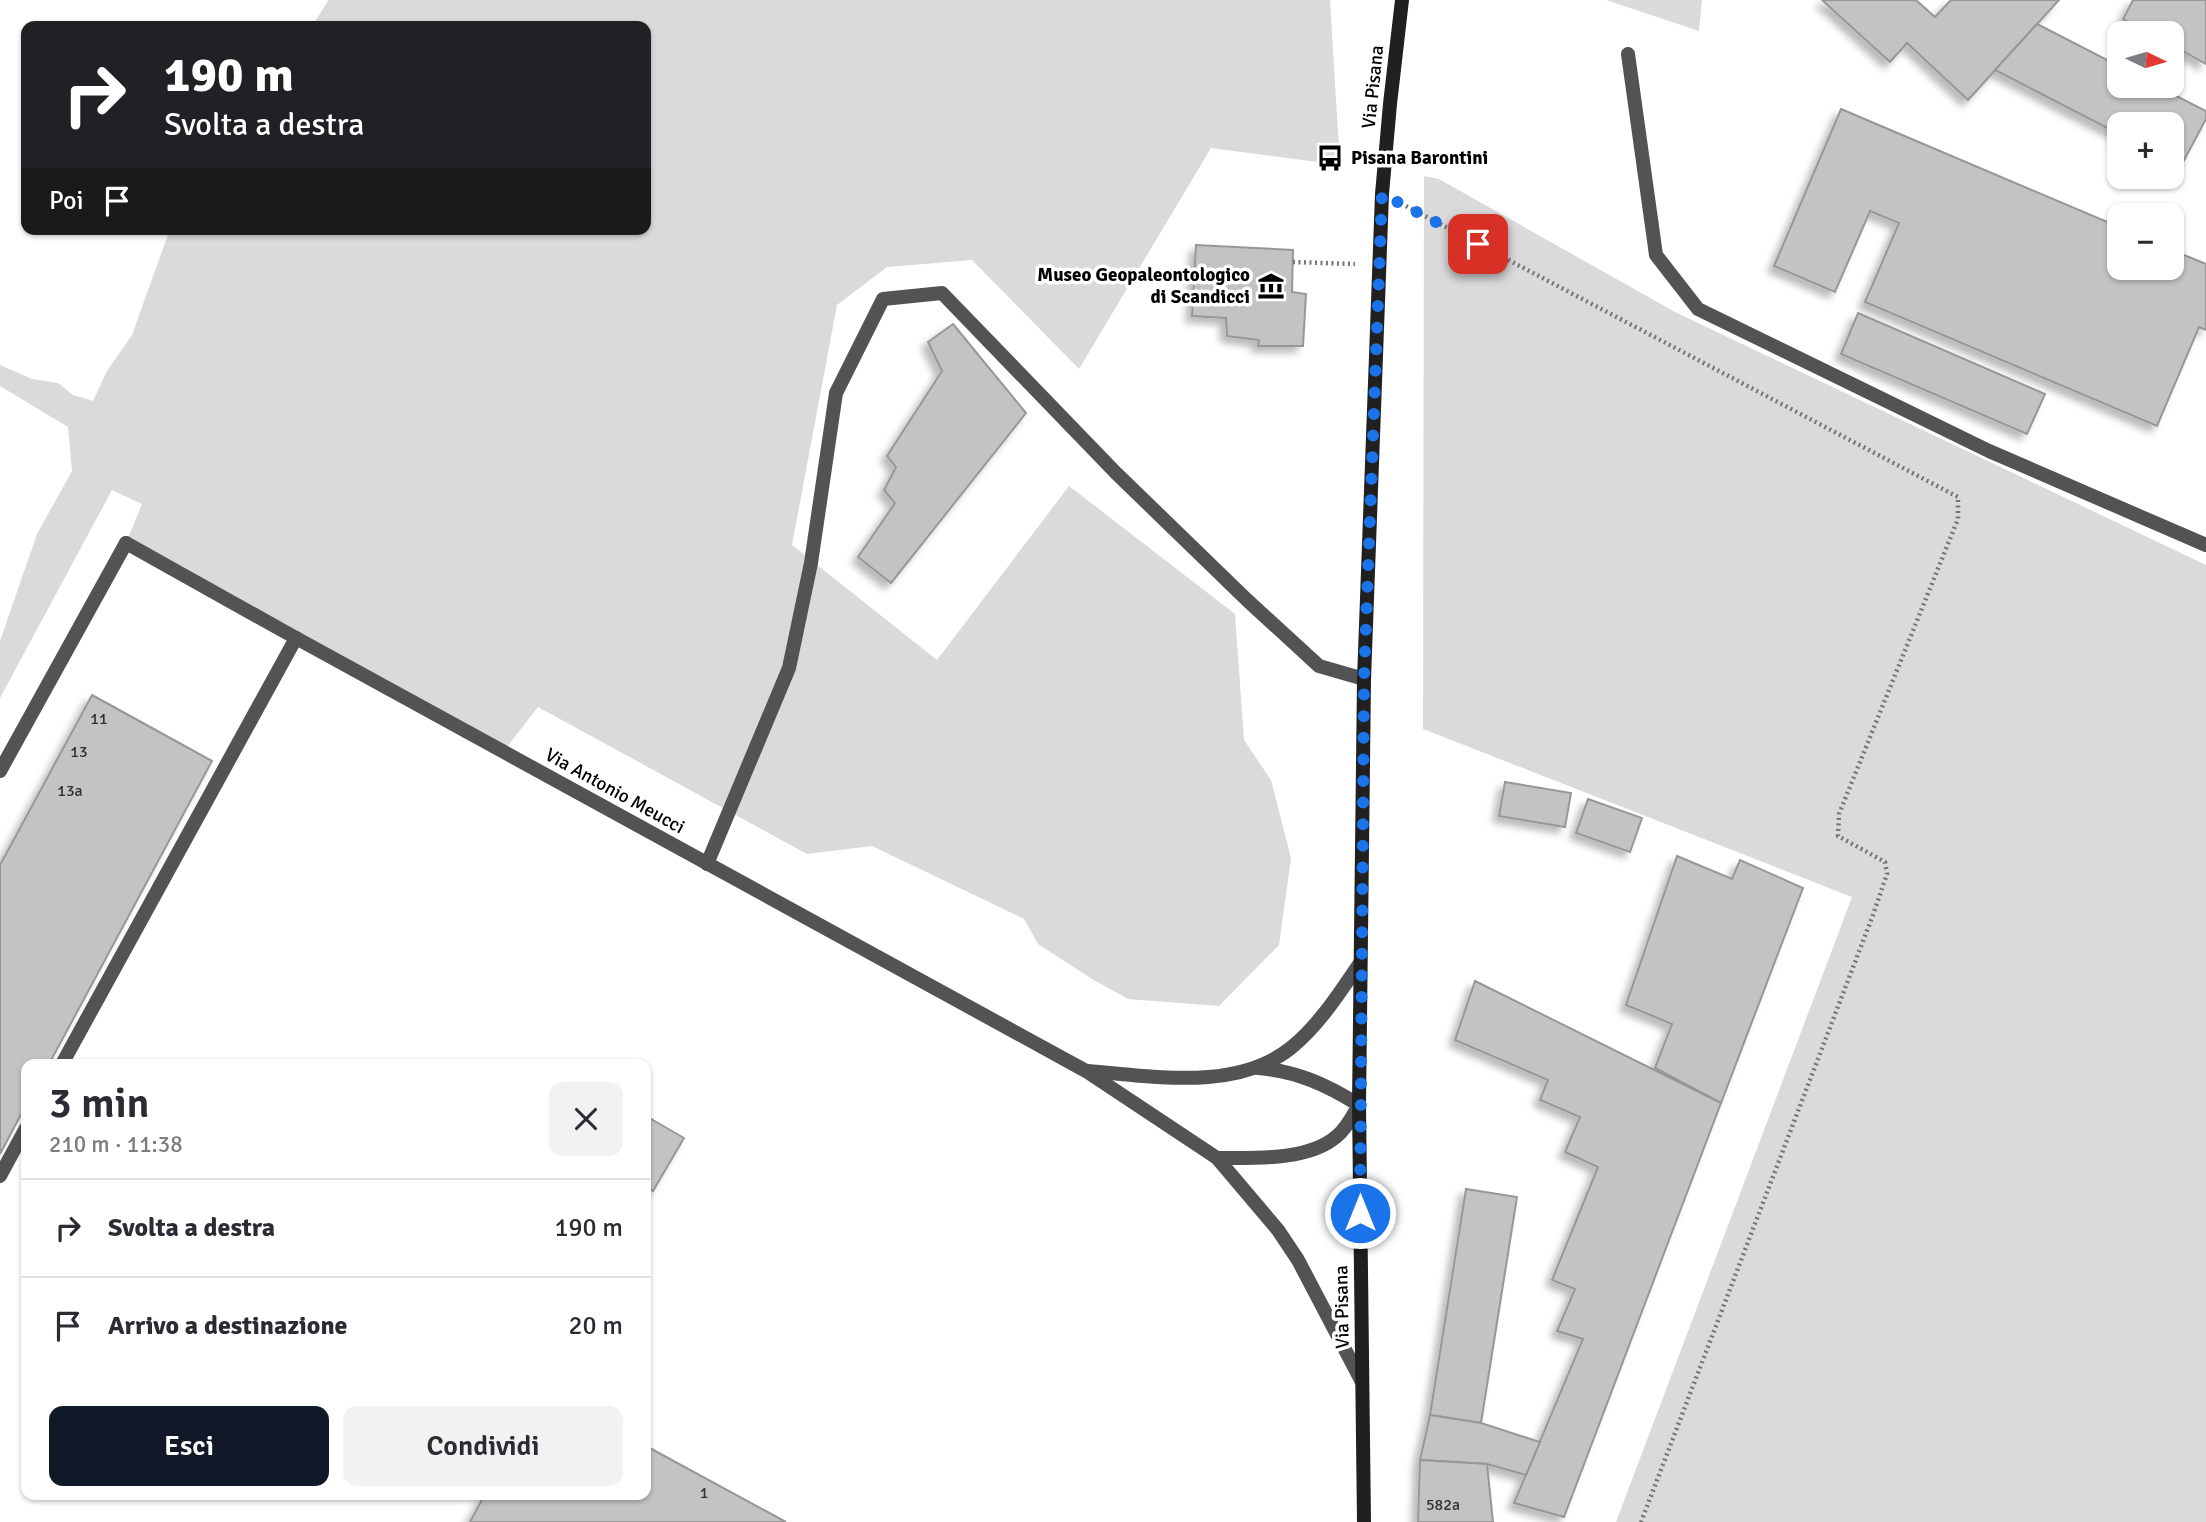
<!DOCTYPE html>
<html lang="it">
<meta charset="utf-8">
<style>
body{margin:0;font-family:Signika,sans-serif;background:#f2f2f3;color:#2b2b33;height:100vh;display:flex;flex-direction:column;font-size:26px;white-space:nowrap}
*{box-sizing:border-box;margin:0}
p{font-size:23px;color:#7c7c81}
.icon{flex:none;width:38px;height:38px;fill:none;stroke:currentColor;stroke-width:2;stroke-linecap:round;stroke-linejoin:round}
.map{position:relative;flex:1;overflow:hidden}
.drawer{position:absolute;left:21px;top:1059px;width:630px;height:441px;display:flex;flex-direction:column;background:#fff;border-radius:14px;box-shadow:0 2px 5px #0004}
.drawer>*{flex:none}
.guide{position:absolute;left:21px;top:21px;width:630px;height:214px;border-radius:14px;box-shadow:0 2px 5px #0004;background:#202124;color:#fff;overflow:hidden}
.needle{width:46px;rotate:95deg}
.controls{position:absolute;left:2107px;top:21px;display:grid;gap:14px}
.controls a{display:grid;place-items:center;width:77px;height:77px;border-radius:14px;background:#fff;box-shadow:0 2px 5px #0004;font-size:35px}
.pin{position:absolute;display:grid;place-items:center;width:60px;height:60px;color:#fff;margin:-30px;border-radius:14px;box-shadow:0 4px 10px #0006}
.me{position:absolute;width:77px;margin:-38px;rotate:0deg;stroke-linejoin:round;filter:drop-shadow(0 0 5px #0008)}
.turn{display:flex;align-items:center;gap:24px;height:147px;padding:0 28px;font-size:32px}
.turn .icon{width:91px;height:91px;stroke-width:2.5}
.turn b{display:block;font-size:49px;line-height:60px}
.then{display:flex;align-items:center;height:66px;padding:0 28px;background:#0003;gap:14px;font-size:26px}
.round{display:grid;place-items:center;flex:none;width:74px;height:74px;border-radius:14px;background:#f2f2f3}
.summary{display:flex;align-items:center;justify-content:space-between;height:119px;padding:0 28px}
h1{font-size:42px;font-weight:600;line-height:52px}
.button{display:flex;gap:14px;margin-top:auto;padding:14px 28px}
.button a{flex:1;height:80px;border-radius:14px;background:#111827;color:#fff;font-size:28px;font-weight:600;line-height:80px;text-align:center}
.button a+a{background:#f2f2f3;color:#2b2b33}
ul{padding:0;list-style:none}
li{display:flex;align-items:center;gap:21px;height:98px;padding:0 28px;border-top:2px solid #e1e1e2}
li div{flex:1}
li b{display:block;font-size:26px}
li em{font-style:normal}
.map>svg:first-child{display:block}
.green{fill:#dadada}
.building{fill:#c3c3c3;stroke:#979797;stroke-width:2;filter:url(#shadow)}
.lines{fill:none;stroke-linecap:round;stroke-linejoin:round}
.path{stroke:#757575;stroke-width:4.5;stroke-dasharray:2 3.5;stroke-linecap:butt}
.service{stroke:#535353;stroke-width:14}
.minor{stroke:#535353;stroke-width:14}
.secondary{stroke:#202020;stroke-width:14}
.route{stroke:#1a73e8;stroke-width:12;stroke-dasharray:0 21.6}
.labels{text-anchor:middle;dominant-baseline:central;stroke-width:7;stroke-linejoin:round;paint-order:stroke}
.number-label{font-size:16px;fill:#313131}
.street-label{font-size:19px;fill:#000;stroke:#fff}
.poi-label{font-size:19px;font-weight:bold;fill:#000;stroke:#fff;text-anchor:start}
</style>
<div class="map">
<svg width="2206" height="1522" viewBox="0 0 2206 1522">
<defs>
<filter id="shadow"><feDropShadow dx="-6" dy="6" stdDeviation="3.5" flood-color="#0004"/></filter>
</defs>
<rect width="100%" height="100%" fill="#fff"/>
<g class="green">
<polygon points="327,0 1330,0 1340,165 1211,148 1079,369 972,260 887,267 837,305 792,545 937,660 1069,486 1235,614 1244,740 1271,780 1291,858 1279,945 1219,1006 1128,999 1092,979 1038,944 1024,919 872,846 807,854 538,707 503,752 126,543 142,504 112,490 0,698 0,641 37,534 72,471 68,427 0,386 0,365 32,379 58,383 73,395 93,401 107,371 132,335 170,229 646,229 646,26 312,26 328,1"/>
<polygon points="1606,0 1702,0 1699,31"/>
<polygon points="1424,176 1439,179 1675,312 2206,565 2206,1522 1616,1522 1852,897 1423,729"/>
</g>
<g class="building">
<polygon points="1822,0 1916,0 1935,17 1951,0 2059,0 1968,100 1907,43 1890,62"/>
<polygon points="2133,0 2206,0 2206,64 2172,45 2172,33 2149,33 2123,19"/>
<polygon points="2037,24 2119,66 2119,86 2157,86 2206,111 2206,119 2181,166 2172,161 2172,124 2119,124 2119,134 1995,70"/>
<polygon points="1841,109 2119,227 2119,268 2172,268 2172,250 2206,264 2206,330 2199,327 2157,426 1865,302 1899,223 1870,211 1835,292 1774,266"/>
<polygon points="1196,245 1293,250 1292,292 1306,294 1303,346 1258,346 1259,340 1227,336 1226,318 1192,316"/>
<polygon points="1858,313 2045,394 2027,434 1841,354"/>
<polygon points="953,324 1026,413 891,583 858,557 895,503 884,490 896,467 887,456 942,371 928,342"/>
<polygon points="92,695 212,761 49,1064 26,1064 26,1105 0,1154 0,865"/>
<polygon points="1505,782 1571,793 1565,827 1499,816"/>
<polygon points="1588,799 1642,818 1630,852 1576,833"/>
<polygon points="1677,856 1732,879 1740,860 1803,888 1721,1103 1655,1068 1672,1024 1626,1005"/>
<polygon points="1475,981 1721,1103 1564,1517 1514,1503 1583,1339 1557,1331 1575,1289 1552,1280 1598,1167 1565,1152 1580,1117 1540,1100 1548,1080 1455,1040"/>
<polygon points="646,1116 684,1138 653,1191 646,1186"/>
<polygon points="1466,1189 1517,1197 1481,1423 1430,1415"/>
<polygon points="1430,1415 1481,1423 1540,1442 1526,1475 1487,1464 1420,1460"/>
<polygon points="646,1446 786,1522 470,1522 485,1494 646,1494"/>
<polygon points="1420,1460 1487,1464 1493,1522 1418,1522"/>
</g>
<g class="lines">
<g class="path">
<polyline points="1406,206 1958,497 1958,519 1839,814 1838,836 1885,862 1887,874 1873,915 1641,1522"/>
<polyline points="1293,262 1355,264"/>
</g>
<g class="service">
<polyline points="1628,54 1656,255 1698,309 1989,451 2206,545"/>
<polyline points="0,771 126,543"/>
<polyline points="707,864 789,668 811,563 836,393 883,299 942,293 1116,473 1247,600 1319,666 1364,679"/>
<polyline points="62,1064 296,638"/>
<polyline points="0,1176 26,1128"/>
</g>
<g class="minor">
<polyline points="126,543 296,638 1086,1071 1217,1158 1278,1230 1298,1260 1362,1382"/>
<path d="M 1088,1071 C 1153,1076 1237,1092 1292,1047 C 1320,1024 1340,992 1360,963"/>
<path d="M 1217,1158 C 1253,1158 1309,1161 1337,1136 C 1347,1128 1353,1115 1359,1105 C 1327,1085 1297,1071 1258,1068"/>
</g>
<polyline class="secondary" points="1364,1522 1359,1105 1364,679 1382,194 1390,104 1402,0"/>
</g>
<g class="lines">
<polyline class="route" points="1360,1213 1364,679 1382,194 1478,244"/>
</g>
<defs>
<g id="bus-bare" transform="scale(2.1)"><path d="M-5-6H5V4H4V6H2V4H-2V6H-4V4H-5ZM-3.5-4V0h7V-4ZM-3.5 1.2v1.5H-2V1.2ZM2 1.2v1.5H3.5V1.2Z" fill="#000" stroke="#fff" stroke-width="2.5" paint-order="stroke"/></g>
<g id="museum-bare" transform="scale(2.1)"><path d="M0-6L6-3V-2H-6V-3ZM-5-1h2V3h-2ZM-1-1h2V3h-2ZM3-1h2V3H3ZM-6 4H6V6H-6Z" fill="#000" stroke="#fff" stroke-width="2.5" paint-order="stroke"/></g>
</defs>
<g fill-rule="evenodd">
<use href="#bus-bare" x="1330" y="158"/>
<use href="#museum-bare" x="1271" y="286"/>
</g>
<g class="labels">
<g class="number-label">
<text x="99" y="719">11</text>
<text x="79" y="752">13</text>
<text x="70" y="791">13a</text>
<text x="704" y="1493">1</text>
<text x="1443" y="1505">582a</text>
</g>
<g class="street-label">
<text transform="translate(1373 87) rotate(-84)">Via Pisana</text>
<text transform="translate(615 791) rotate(29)">Via Antonio Meucci</text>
<text transform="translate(1342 1307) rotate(-91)">Via Pisana</text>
</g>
<g class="poi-label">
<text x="1351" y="158">Pisana Barontini</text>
<text x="1250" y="275" text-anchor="end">Museo Geopaleontologico<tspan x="1250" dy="22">di Scandicci</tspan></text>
</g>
</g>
</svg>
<div class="controls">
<a><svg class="needle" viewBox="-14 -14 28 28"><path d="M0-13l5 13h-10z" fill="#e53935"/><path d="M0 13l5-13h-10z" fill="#7c7c81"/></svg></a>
<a>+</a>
<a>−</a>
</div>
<div class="pin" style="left:1478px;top:244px;background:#d93025"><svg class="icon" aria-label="arrive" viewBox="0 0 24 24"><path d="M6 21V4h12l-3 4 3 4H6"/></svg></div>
<svg class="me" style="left:1360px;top:1213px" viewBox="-20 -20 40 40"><circle r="17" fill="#1a73e8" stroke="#fff" stroke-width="3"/><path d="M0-11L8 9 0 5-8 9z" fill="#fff"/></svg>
<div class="guide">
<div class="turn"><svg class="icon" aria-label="right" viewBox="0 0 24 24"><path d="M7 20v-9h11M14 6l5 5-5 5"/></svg><div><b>190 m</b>Svolta a destra</div></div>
<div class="then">Poi<svg class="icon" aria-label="arrive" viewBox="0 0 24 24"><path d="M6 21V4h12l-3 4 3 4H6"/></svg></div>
</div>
<section class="drawer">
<div class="summary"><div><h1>3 min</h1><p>210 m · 11:38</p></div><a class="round"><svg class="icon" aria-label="close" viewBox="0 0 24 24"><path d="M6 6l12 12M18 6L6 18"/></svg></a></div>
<ul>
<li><svg class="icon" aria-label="right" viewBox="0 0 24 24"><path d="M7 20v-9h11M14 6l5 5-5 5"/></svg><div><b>Svolta a destra</b></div><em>190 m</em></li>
<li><svg class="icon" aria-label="arrive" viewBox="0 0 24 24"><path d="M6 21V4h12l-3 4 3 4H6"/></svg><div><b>Arrivo a destinazione</b></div><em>20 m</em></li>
</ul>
<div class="button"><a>Esci</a><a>Condividi</a></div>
</section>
</div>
